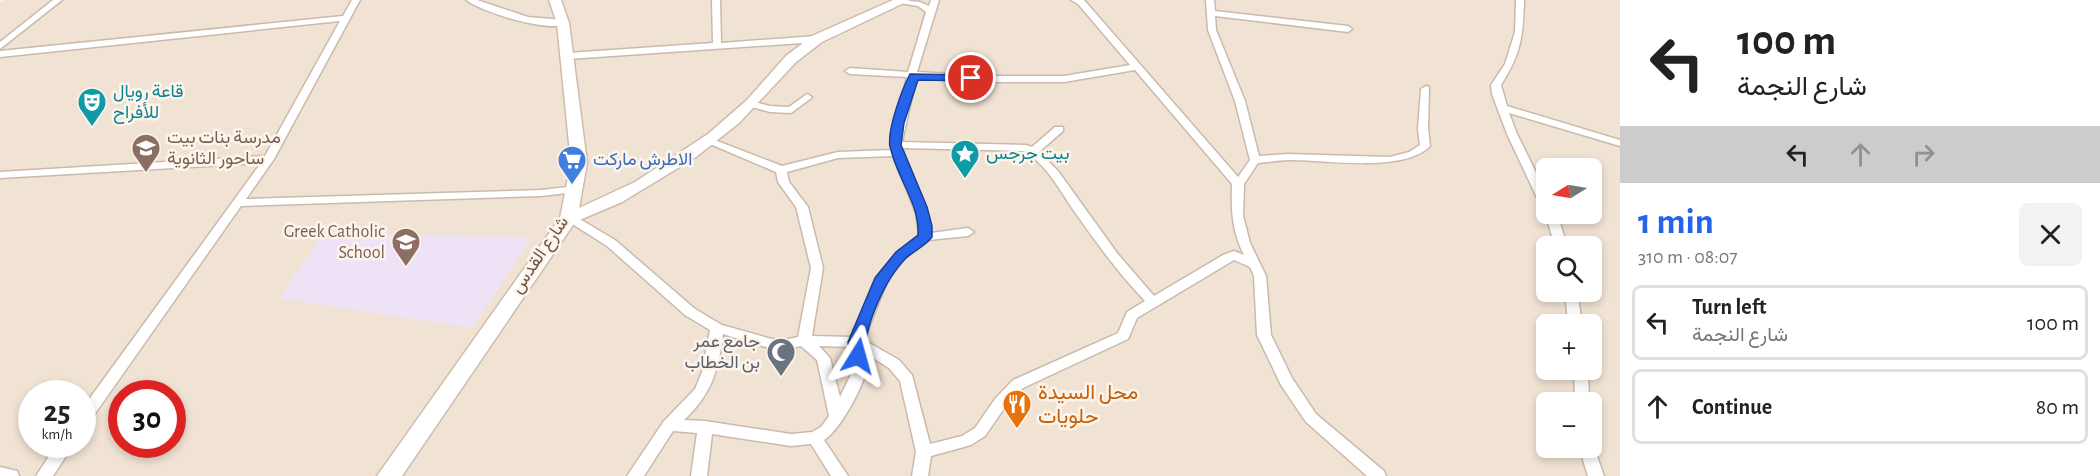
<!DOCTYPE html>
<meta charset="utf-8">
<style>
body{margin:0;font-family:"Alegreya Sans",Vazirmatn,sans-serif;background:#f2f2f2;color:#222;height:100vh;display:flex;flex-direction:column;font-size:22px;white-space:nowrap}
*{box-sizing:border-box;margin:0}
p{font-size:20px;color:#767676}
.icon{flex:none;width:33px;height:33px;fill:none;stroke:currentColor;stroke-width:2;stroke-linecap:round;stroke-linejoin:round}
.map{position:relative;flex:1;overflow:hidden}
.drawer{display:flex;flex-direction:column;background:#fff;width:480px}
.drawer>*{flex:none}
.top-card{background:#fff;color:#222;overflow:hidden}
.needle{width:39px;rotate:259deg}
.buttons{position:absolute;left:1536px;top:158px;display:grid;gap:12px}
.buttons a{display:grid;place-items:center;width:66px;height:66px;border-radius:9px;background:#fff;box-shadow:0 3px 9px #0003;font-size:30px}
.speed{position:absolute;left:18px;top:380px;display:flex;gap:12px;font-size:30px;font-weight:700;text-align:center}
.speed>*{display:grid;place-content:center;width:78px;height:78px;border-radius:50%;background:#fff;box-shadow:0 3px 9px #0003;line-height:1}
.speed small{font-size:15px;font-weight:400}
.speed .limit{border:9px solid #d22;background:#fff;color:#111}
.pin{position:absolute;display:grid;place-items:center;width:51px;height:51px;color:#fff;margin:-26px;border:3px solid #fff;border-radius:50%;box-shadow:0 2px 6px #0007}
.me{position:absolute;width:66px;margin:-33px;rotate:8deg;stroke-linejoin:round;filter:drop-shadow(0 0 4px #0008)}
.turn{display:flex;align-items:center;gap:21px;height:126px;padding:0 18px;font-size:27px}
.turn .icon{width:78px;height:78px;stroke-width:2.5}
.turn b{display:block;font-size:42px;line-height:51px}
.lanes{display:flex;align-items:center;height:57px;padding:0 18px;background:#0003;justify-content:center;gap:30px;direction:ltr}
.lanes .off{opacity:.35}
.round{display:grid;place-items:center;flex:none;width:63px;height:63px;border-radius:9px;background:#f2f2f2}
.headline{display:flex;align-items:center;justify-content:space-between;height:102px;padding:0 18px}
h1{font-size:36px;font-weight:700;line-height:45px;color:#2563eb}
ul{padding:0;list-style:none}
li{display:flex;align-items:center;gap:18px;height:75px;margin:0 12px 9px;padding:0 6px;border:3px solid #e0e0e0;border-radius:9px}
li div{flex:1}
li b{display:block;font-size:22px}
li em{font-style:normal}
main{display:flex;flex:1;min-height:0}
.map>svg:first-child{display:block}
.residential{fill:#f1e3d4;fill-rule:evenodd}
.education{fill:#eee2f6}
.lines{fill:none;stroke-linecap:round;stroke-linejoin:round}
.street-casing{stroke:#cab9ac;stroke-width:3}
.secondary-casing{stroke:#cfbbad;stroke-width:3}
.street{fill:#fff;fill-rule:evenodd}
.secondary{fill:#fff;fill-rule:evenodd}
.route{fill:#2563eb;stroke:#184099;stroke-width:1.5}
.labels{text-anchor:middle;dominant-baseline:central;stroke-width:5;stroke-linejoin:round;paint-order:stroke}
.culture-label{font-size:18px;fill:#0d838f;stroke:#fdf5eb;text-anchor:start}
.education-label{font-size:18px;fill:#785e54;stroke:#fdf5eb;text-anchor:start}
.shop-label{font-size:18px;fill:#366cbe;stroke:#fdf5eb;text-anchor:start}
.street-label{font-size:18px;fill:#70584c;stroke:#fdf5eb}
.worship-label{font-size:18px;fill:#5b616d;stroke:#fdf5eb;text-anchor:end}
.near-food-label{font-size:21px;fill:#c56008;stroke:#fdf5eb;text-anchor:start}
</style>
<main>
<div class="map">
<svg width="1620" height="476" viewBox="0 0 1620 476">
<rect width="100%" height="100%" fill="#faf1e5"/>
<path class="residential" d="M 5,0 L 1620,0 L 1620,476 L 0,476 L 0,3 ZM 1546,168 L 1592,168 L 1592,213 L 1546,213 ZM 1546,246 L 1592,246 L 1592,291 L 1546,291 ZM 1546,324 L 1592,324 L 1592,369 L 1546,369 ZM 32,393 L 82,393 L 82,444 L 32,444 ZM 122,393 L 172,393 L 172,444 L 122,444 ZM 1546,402 L 1592,402 L 1592,447 L 1546,447 Z"/>
<polygon class="education" points="323,234 532,237 472,328 279,298"/>
<g class="lines">
<g class="street-casing">
<g id="street">
<polygon points="53,0 62,0 0,49 0,42"/>
<polygon points="352,0 360,0 274,159 246,199 541,190 576,186 582,189 576,192 541,196 241,206 87,425 82,427 82,409 261,163 0,178 0,172 265,156 340,21 0,57 0,51 343,16"/>
<path d="M 466,0 L 477,0 L 528,17 L 563,20 L 567,23 C 550,34 482,12 466,0 Z"/>
<polygon points="712,0 720,0 721,43 817,36 821,39 817,42 568,59 564,56 568,53 713,43"/>
<path d="M 899,0 L 920,2 L 929,6 L 931,0 L 939,0 L 917,72 L 990,76 L 1064,76 L 1130,65 L 1078,4 L 1071,0 L 1084,0 L 1238,177 L 1250,160 L 1235,101 L 1208,30 L 1206,0 L 1214,0 L 1215,11 L 1348,26 L 1352,29 L 1348,32 L 1215,16 L 1216,30 L 1245,101 L 1259,156 L 1288,154 L 1390,157 L 1409,152 L 1420,145 L 1418,129 L 1421,89 L 1426,86 L 1429,87 L 1428,129 L 1430,146 C 1404,173 1327,160 1291,160 C 1280,160 1269,162 1258,163 L 1244,184 L 1243,216 L 1250,243 L 1266,276 L 1271,335 L 1292,378 L 1316,414 L 1384,471 L 1386,476 L 1367,476 L 1306,422 L 1281,385 L 1257,335 L 1254,276 L 1250,267 L 1234,260 L 1137,318 L 1128,339 L 1023,388 L 1005,407 L 985,436 L 971,445 L 931,456 L 928,476 L 912,476 L 916,452 L 900,381 L 889,368 L 865,353 C 865,359 868,366 866,372 C 861,390 840,430 824,440 L 848,476 L 831,476 L 811,444 L 791,446 L 712,434 L 707,476 L 691,476 L 697,433 L 673,431 L 644,476 L 627,476 L 664,421 L 695,389 L 702,372 L 710,330 L 685,315 L 607,246 L 563,218 L 569,214 L 573,215 L 615,240 L 695,309 L 722,325 L 779,341 L 798,337 L 811,268 L 796,207 L 778,182 L 776,172 L 703,141 L 708,138 L 712,139 L 782,166 L 838,152 L 892,150 L 890,145 L 907,77 L 850,74 L 845,71 L 850,68 L 908,72 L 926,12 L 918,6 L 899,3 ZM 1135,70 L 1232,184 C 1231,210 1232,231 1244,255 L 1234,251 L 1223,255 L 1154,296 L 1117,253 L 1058,171 L 1039,152 L 1063,131 L 1063,127 L 1055,127 L 1032,147 L 1026,145 L 902,142 L 916,78 L 990,82 L 1064,82 ZM 902,148 L 1024,151 C 1047,165 1059,189 1074,211 C 1096,242 1118,273 1145,301 L 1127,312 L 1118,333 L 1013,380 L 995,399 L 975,428 L 962,436 L 930,444 L 912,375 L 899,360 L 864,340 L 888,279 L 905,258 L 928,240 L 968,236 L 974,232 L 968,228 L 931,233 L 928,213 ZM 893,156 L 916,213 L 919,236 L 897,252 L 878,275 L 851,337 L 812,336 L 823,268 L 808,207 L 789,182 L 787,172 L 838,158 ZM 723,334 L 779,351 L 801,346 L 817,360 L 829,416 L 821,427 L 812,432 L 791,434 L 705,421 L 684,420 C 712,394 718,371 723,334 ZM 819,346 L 850,347 L 853,370 L 840,397 L 830,358 Z"/>
<path d="M 1516,0 L 1524,0 C 1523,37 1521,54 1501,85 L 1507,106 L 1620,140 L 1620,146 L 1509,113 L 1517,134 L 1546,193 L 1546,207 L 1540,204 L 1507,134 L 1492,94 L 1491,85 L 1505,64 L 1515,32 Z"/>
<polygon points="807,94 812,97 810,99 791,113 770,112 748,106 746,104 751,101 770,106 789,107"/>
<polygon points="1546,211 1546,213 1557,213 1567,246 1555,246 1545,213"/>
<polygon points="1565,291 1577,291 1582,324 1568,324"/>
<polygon points="1574,369 1588,369 1589,402 1575,402"/>
<polygon points="1592,442 1604,476 1588,476 1579,447 1592,447"/>
<polygon points="57,444 74,444 53,476 36,476"/>
<polygon points="0,467 17,471 19,476 0,476"/>
</g>
</g>
<g class="secondary-casing">
<polygon id="secondary" points="549,0 561,0 569,23 587,163 579,208 635,182 708,134 747,100 786,56 812,36 893,0 910,0 822,42 796,62 739,123 696,157 622,202 575,222 402,476 377,476 560,218 571,163 557,23"/>
</g>
<use href="#street" class="street"/>
<use href="#secondary" class="secondary"/>
</g>
<path class="route" d="M 910,74 L 971,75 L 976,78 L 971,81 L 918,80 L 904,123 L 901,145 L 927,207 L 932,226 L 932,237 C 925,246 914,251 906,258 C 886,278 862,329 866,356 L 858,362 L 850,356 L 848,342 L 875,278 L 896,252 L 918,235 C 920,203 896,177 890,146 C 887,130 902,89 910,74 Z"/>
<defs>
<g id="theatre-pin" transform="scale(1.5)"><path d="M0 17L-7.5 6A9.5 9.5 0 1 1 7.5 6Z" fill="#0f9aa8" stroke="#fdf5eb"/><path d="M-5-5.5Q0-4 5-5.5V0Q5 5 0 6Q-5 5-5 0ZM-3.3-2.5H-1v1.5H-3.3ZM1-2.5H3.3v1.5H1ZM-2.8 1Q0 5.5 2.8 1Z" fill="#fff"/></g>
<g id="school-pin" transform="scale(1.5)"><path d="M0 17L-7.5 6A9.5 9.5 0 1 1 7.5 6Z" fill="#8d6e63" stroke="#fdf5eb"/><path d="M0-5L7-2L0 1L-7-2ZM-4 1L0 2.5L4 1V4Q0 6-4 4Z" fill="#fff"/></g>
<g id="sight-pin" transform="scale(1.5)"><path d="M0 17L-7.5 6A9.5 9.5 0 1 1 7.5 6Z" fill="#0f9aa8" stroke="#fdf5eb"/><path d="M0-6L1.8-2.2L6-1.7L2.9 1.2L3.7 5.4L0 3.3L-3.7 5.4L-2.9 1.2L-6-1.7L-1.8-2.2Z" fill="#fff"/></g>
<g id="supermarket-pin" transform="scale(1.5)"><path d="M0 17L-7.5 6A9.5 9.5 0 1 1 7.5 6Z" fill="#3f7fe0" stroke="#fdf5eb"/><path d="M-6-5.5h2.5l.6 2H6L4.5 2H-2.5L-4.4-4H-6ZM-1.5 3.2a1.3 1.3 0 1 0 .1 0ZM3 3.2a1.3 1.3 0 1 0 .1 0Z" fill="#fff"/></g>
<g id="mosque-pin" transform="scale(1.5)"><path d="M0 17L-7.5 6A9.5 9.5 0 1 1 7.5 6Z" fill="#6b7280" stroke="#fdf5eb"/><path d="M3.5-4.9A6 6 0 1 0 3.5 4.9A5 5 0 1 1 3.5-4.9Z" fill="#fff"/></g>
<g id="restaurant-pin" transform="scale(1.5)"><path d="M0 17L-7.5 6A9.5 9.5 0 1 1 7.5 6Z" fill="#e8710a" stroke="#fdf5eb"/><path d="M-5-6h1v4h1v-4h1v4h1v-4h1v5L-1.5 .5V6h-2V.5L-5-1ZM5-6V6H3V1.5H1.5Q1.5-4 5-6Z" fill="#fff"/></g>
</defs>
<g fill-rule="evenodd">
<use href="#theatre-pin" x="92" y="102"/>
<use href="#school-pin" x="146" y="148"/>
<use href="#sight-pin" x="965" y="154"/>
<use href="#supermarket-pin" x="572" y="160"/>
<use href="#school-pin" x="406" y="242"/>
<use href="#mosque-pin" x="781" y="352"/>
<use href="#restaurant-pin" x="1017" y="404"/>
</g>
<g class="labels">
<g class="culture-label">
<text x="113" y="92">قاعة رويال<tspan x="113" dy="21">للأفراح</tspan></text>
<text x="986" y="154">بيت جرجس</text>
</g>
<g class="education-label">
<text x="167" y="138">مدرسة بنات بيت<tspan x="167" dy="21">ساحور الثانوية</tspan></text>
<text x="385" y="232" text-anchor="end">Greek Catholic<tspan x="385" dy="21">School</tspan></text>
</g>
<g class="shop-label">
<text x="593" y="160">الاطرش ماركت</text>
</g>
<g class="street-label">
<text transform="translate(540 255) rotate(-56)">شارع القدس</text>
</g>
<g class="worship-label">
<text x="760" y="342">جامع عمر<tspan x="760" dy="21">بن الخطاب</tspan></text>
</g>
<g class="near-food-label">
<text x="1038" y="392">محل السيدة<tspan x="1038" dy="24">حلويات</tspan></text>
</g>
</g>
</svg>
<div class="buttons">
<a><svg class="needle" viewBox="-14 -14 28 28"><path d="M0-13l5 13h-10z" fill="#e53935"/><path d="M0 13l5-13h-10z" fill="#767676"/></svg></a>
<a><svg class="icon" aria-label="search" viewBox="0 0 24 24"><circle cx="10" cy="10" r="6"/><path d="M15 15l6 6"/></svg></a>
<a>+</a>
<a>−</a>
</div>
<div class="speed"><div>25<small>km/h</small></div><div class="limit">30</div></div>
<div class="pin" style="left:971px;top:78px;background:#d93025"><svg class="icon" aria-label="arrive" viewBox="0 0 24 24"><path d="M6 21V4h12l-3 4 3 4H6"/></svg></div>
<svg class="me" style="left:858px;top:356px" viewBox="-20 -20 40 40"><path d="M0-17L14 15 0 8-14 15z" fill="#2563eb" stroke="#fff" stroke-width="4"/></svg>
</div>
<section class="drawer">
<div class="top-card">
<div class="turn"><svg class="icon" aria-label="left" viewBox="0 0 24 24"><path d="M17 20v-9H6M10 6l-5 5 5 5"/></svg><div><b>100 m</b>شارع النجمة</div></div>
<div class="lanes"><svg class="icon" aria-label="left" viewBox="0 0 24 24"><path d="M17 20v-9H6M10 6l-5 5 5 5"/></svg><svg class="icon off" aria-label="ahead" viewBox="0 0 24 24"><path d="M12 20V5M6 11l6-6 6 6"/></svg><svg class="icon off" aria-label="right" viewBox="0 0 24 24"><path d="M7 20v-9h11M14 6l5 5-5 5"/></svg></div>
</div>
<div class="headline"><div><h1>1 min</h1><p>310 m · 08:07</p></div><a class="round"><svg class="icon" aria-label="close" viewBox="0 0 24 24"><path d="M6 6l12 12M18 6L6 18"/></svg></a></div>
<ul>
<li><svg class="icon" aria-label="left" viewBox="0 0 24 24"><path d="M17 20v-9H6M10 6l-5 5 5 5"/></svg><div><b>Turn left</b><p>شارع النجمة</p></div><em>100 m</em></li>
<li><svg class="icon" aria-label="ahead" viewBox="0 0 24 24"><path d="M12 20V5M6 11l6-6 6 6"/></svg><div><b>Continue</b></div><em>80 m</em></li>
</ul>
</section>
</main>
